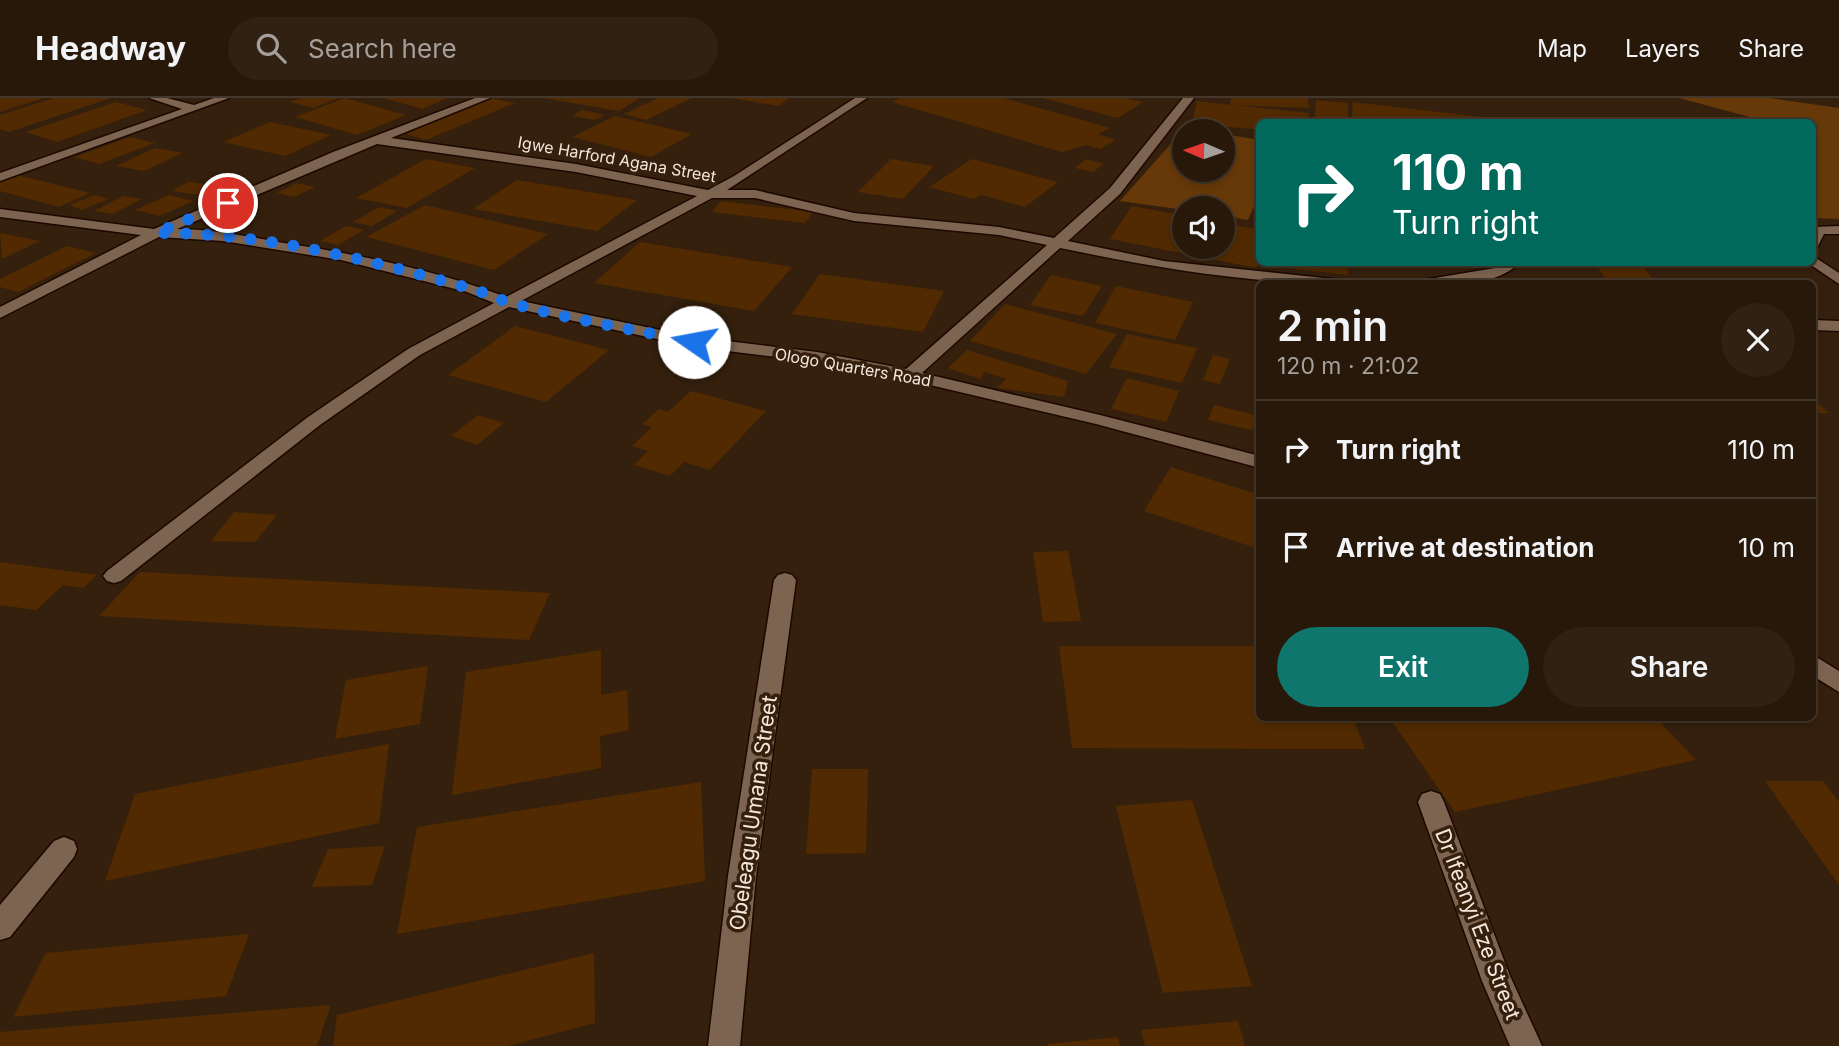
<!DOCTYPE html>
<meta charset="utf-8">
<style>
body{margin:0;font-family:Inter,sans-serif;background:#302113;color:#f1f3f6;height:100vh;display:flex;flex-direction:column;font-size:26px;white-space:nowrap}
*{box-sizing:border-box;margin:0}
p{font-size:23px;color:#a5a09c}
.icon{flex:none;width:38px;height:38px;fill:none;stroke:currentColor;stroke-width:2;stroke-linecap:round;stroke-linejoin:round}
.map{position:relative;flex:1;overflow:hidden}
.side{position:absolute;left:1256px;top:182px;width:560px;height:441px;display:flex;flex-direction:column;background:#28180a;border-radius:10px;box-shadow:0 4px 10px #0003,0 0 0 2px #44372b}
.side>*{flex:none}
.hud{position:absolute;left:1256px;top:21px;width:560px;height:147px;border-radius:10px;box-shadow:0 4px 10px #0003,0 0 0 2px #44372b;background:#00695c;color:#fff;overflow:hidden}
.needle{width:46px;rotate:272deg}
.controls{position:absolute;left:1172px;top:21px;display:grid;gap:14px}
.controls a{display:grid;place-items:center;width:63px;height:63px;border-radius:50%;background:#28180a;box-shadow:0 4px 10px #0003,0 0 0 2px #44372b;font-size:35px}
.pin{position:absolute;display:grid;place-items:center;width:60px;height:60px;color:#fff;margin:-30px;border:4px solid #fff;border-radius:50%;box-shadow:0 2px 7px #0007}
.me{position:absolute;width:77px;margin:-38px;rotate:282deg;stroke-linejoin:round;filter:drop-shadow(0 0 5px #0008)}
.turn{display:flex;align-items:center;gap:24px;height:147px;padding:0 21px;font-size:32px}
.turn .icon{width:91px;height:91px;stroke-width:2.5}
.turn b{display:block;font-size:49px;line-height:60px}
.round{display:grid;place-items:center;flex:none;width:74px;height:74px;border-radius:37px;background:#302113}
.summary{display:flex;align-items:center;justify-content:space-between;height:119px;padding:0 21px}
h1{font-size:42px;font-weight:600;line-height:52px}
.action{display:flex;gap:14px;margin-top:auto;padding:14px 21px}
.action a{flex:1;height:80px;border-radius:42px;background:#0f766e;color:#fff;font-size:28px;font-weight:600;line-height:80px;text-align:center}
.action a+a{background:#302113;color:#f1f3f6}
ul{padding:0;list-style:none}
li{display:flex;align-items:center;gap:21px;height:98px;padding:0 21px;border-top:2px solid #44372b}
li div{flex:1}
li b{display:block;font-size:26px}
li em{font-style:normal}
header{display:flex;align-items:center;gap:42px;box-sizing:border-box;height:98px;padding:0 35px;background:#28180a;border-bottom:2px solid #44372b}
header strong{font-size:33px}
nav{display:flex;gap:38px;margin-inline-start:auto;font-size:24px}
.search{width:490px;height:63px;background:#302113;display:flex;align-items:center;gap:18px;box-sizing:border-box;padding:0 24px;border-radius:38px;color:#a5a09c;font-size:26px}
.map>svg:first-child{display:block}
.green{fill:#683908}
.building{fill:#512a01}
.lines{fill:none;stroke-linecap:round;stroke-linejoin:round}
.street-casing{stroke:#1c0800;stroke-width:3}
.street{fill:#7d6450;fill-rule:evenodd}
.route{stroke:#1a73e8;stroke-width:12;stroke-dasharray:0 21.6}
.labels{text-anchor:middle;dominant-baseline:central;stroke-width:7;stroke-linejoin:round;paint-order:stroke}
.far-street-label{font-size:16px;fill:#f6e7dc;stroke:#35200d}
.near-street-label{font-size:21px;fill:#f6e7dc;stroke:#35200d}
</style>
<header>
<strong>Headway</strong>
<div class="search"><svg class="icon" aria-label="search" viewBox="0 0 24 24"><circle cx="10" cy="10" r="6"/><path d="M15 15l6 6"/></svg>Search here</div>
<nav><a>Map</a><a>Layers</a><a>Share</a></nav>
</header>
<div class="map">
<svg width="1839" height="948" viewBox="0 0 1839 948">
<rect width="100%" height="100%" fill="#35200d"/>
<g class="green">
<polygon points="1679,0 1769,0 1839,10 1839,121 1813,120 1813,24 1762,24 1761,22"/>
<polygon points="1185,30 1206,33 1185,33 1185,72 1223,72 1223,36 1260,42 1260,94 1248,122 1223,118 1223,110 1185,112 1120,103"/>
</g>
<g class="building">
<polygon points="0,0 41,0 41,1 0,14"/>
<polygon points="54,0 111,0 9,34 0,31 0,17"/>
<polygon points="301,0 339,0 313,10 290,4"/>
<polygon points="345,0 406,17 357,37 295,19"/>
<polygon points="384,0 447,0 422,11"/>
<polygon points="489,0 515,5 426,42 403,35"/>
<polygon points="543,0 640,0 619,13"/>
<polygon points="658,0 692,0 646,22 624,16"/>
<polygon points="732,0 789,0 779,8"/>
<polygon points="900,0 1004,0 1110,30 1098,36 1116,42 1100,51 1086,47 1062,54 892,4"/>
<polygon points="1042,0 1127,0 1143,4 1118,20"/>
<polygon points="1231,0 1308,0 1309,10 1236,7 1309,15 1308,24 1260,24 1260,32 1192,25 1197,3 1230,7"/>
<polygon points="1316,2 1348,5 1348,24 1314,24"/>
<polygon points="116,4 147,12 57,44 26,34"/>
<polygon points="1353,4 1507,22 1508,24 1385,24 1352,21"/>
<polygon points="582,12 605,17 595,22 572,18"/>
<polygon points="615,18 692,36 651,59 572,39"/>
<polygon points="270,24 331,37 285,58 223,44"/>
<polygon points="130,39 155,45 99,66 74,59"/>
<polygon points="155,50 183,55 144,73 116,68"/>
<polygon points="426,61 475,70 407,110 356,100"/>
<polygon points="891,61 934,68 903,101 858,94"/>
<polygon points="972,61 1058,84 1025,109 981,97 974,101 929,89"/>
<polygon points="1086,61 1104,66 1093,74 1075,70"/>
<polygon points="13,76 90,95 59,109 0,93 0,81"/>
<polygon points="517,82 637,102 597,133 473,111"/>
<polygon points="188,84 224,88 208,98 171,93"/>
<polygon points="297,85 315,89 294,99 277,95"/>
<polygon points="95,97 109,101 82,112 69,107"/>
<polygon points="169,97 193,103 160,118 135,112"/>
<polygon points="123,98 142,101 113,116 94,113"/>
<polygon points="721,103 813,114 805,125 712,114"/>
<polygon points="425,107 548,136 494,172 366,139"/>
<polygon points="1132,108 1185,118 1185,149 1223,149 1223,125 1260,132 1260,163 1257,170 1110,141"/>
<polygon points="379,109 397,113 372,128 353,124"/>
<polygon points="346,128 364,132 338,147 320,143"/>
<polygon points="0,135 40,143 2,161"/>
<polygon points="640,144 792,169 754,213 594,185"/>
<polygon points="67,148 96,155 18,194 0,189 0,181"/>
<polygon points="1286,164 1347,164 1348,177 1286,170"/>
<polygon points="1594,164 1640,164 1656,186 1609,186"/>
<polygon points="820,176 944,193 923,234 792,216"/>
<polygon points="1051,177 1102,188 1083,218 1030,207"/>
<polygon points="1116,188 1193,204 1175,242 1095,225"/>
<polygon points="1005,206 1117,236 1086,276 970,243"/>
<polygon points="515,228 609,252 546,304 448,277"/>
<polygon points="1127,236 1197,250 1182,285 1109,269"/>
<polygon points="967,252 1068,283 1064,299 997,290 1006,281 985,274 980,281 948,270"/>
<polygon points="1213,257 1230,261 1220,286 1203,282"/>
<polygon points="1127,280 1179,293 1166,324 1111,311"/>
<polygon points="691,293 766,313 710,372 684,364 670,378 634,367 648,353 632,348 652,329 642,326 659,311 668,314"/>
<polygon points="1813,301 1829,315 1813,315"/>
<polygon points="1214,307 1260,318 1260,334 1208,322"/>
<polygon points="478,317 504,325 477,347 451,338"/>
<polygon points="1171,369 1260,397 1260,433 1253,449 1144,413"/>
<polygon points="234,414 277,417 255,444 211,443"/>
<polygon points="1068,453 1081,523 1043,524 1033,454"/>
<polygon points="0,464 97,477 83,490 63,487 36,512 0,507"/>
<polygon points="140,474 550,495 529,542 99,518"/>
<polygon points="1059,548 1260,548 1260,620 1353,620 1365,651 1072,650"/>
<polygon points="601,552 601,597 627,592 629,632 600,638 601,670 452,697 466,574"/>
<polygon points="428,568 420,626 335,641 346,582"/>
<polygon points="1402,620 1656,620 1696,662 1455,714 1391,622"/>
<polygon points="389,646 379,725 105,783 135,696"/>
<polygon points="812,671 868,671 866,755 806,756"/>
<polygon points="1765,683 1823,683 1839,704 1839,787"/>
<polygon points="701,684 705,783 397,836 417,729"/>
<polygon points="1192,702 1252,888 1163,895 1116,708"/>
<polygon points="385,748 372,787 312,789 328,751"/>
<polygon points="249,836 226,898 13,919 46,855"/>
<polygon points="594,855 595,925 508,948 333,948 337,917"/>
<polygon points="331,907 317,948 0,948 0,934"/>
<polygon points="1238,923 1245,948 1145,948 1141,932"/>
<polygon points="1118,939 1120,948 1048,948 1048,946"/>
</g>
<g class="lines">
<g class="street-casing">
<g id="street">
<polygon points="149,0 167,0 194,7 214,0 229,0 0,83 0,75 182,11"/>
<path d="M 475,0 L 490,0 L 391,40 L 576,66 L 708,92 L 734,78 L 855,0 L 867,0 L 727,92 L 755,92 L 854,115 L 999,129 L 1054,140 L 1110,90 L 1183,0 L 1194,0 L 1120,96 L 1068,143 L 1164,163 L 1342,182 L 1349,186 C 1250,186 1157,170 1060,150 L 922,275 L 1100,317 L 1260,358 L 1260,370 L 1096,326 L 879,275 L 817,264 L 694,249 L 509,209 L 420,257 L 320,327 L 121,483 L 114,485 L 107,483 L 103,478 L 107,473 L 308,319 L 408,251 L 494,205 L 467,194 L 341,162 L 223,143 L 159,139 L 0,220 L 0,209 L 141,137 L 0,119 L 0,111 L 154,131 L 333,54 ZM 377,46 L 576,74 L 697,98 L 506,199 C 433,171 355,156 278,144 C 245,138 211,131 177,131 ZM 712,100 L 755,100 L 854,123 L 999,137 L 1047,147 L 906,271 L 817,254 L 694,239 L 521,203 Z"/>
<polygon points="1839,128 1839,136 1824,136 1818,148 1813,149 1814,129"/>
<polygon points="1813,158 1839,175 1839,186 1808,165 1813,164"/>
<path d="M 1503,164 L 1520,164 C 1496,190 1448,186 1416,186 L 1423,182 L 1495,170 Z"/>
<polygon points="1813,222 1839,223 1839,233 1813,232"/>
<polygon points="785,475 792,477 796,482 756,778 740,948 708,948 728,778 774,482 778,477"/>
<polygon points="1813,557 1839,573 1839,594 1813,578"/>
<polygon points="1431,693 1440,696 1444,704 1510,878 1542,948 1510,948 1482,883 1418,704 1422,696"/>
<polygon points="64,739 74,743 77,751 74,759 10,839 0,842 0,807 54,743"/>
</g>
</g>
<use href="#street" class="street"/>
</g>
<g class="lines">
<path class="route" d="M 228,105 L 156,135 C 258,134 370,162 468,190 C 482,193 494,200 508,204 C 569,222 633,231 694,244"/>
</g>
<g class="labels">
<g class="far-street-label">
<text transform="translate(617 61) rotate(10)">Igwe Harford Agana Street</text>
<text transform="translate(853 269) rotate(10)">Ologo Quarters Road</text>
</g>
<g class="near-street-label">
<text transform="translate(753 715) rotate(-82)">Obeleagu Umana Street</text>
<text transform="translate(1478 826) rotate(69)">Dr Ifeanyi Eze Street</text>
</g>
</g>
</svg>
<div class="controls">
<a><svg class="needle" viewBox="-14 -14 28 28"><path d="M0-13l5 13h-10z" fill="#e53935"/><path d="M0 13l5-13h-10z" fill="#a5a09c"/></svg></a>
<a><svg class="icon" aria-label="sound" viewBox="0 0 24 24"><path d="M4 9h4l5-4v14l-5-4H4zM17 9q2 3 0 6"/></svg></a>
</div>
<div class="pin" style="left:228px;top:105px;background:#d93025"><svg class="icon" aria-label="arrive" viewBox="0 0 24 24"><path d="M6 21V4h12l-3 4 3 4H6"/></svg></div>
<svg class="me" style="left:694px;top:244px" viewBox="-20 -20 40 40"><circle r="19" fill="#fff"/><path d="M0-13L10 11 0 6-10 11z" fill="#1a73e8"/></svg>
<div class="hud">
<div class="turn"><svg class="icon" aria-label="right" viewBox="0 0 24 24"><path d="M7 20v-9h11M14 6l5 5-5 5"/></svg><div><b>110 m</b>Turn right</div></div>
</div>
<section class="side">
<div class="summary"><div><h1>2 min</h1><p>120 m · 21:02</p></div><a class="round"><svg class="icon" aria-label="close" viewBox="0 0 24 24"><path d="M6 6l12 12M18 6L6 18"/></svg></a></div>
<ul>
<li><svg class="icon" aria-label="right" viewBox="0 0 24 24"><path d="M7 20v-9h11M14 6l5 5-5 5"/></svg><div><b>Turn right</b></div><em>110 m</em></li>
<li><svg class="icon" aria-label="arrive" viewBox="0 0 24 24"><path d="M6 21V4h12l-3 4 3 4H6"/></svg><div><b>Arrive at destination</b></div><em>10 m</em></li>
</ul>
<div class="action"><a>Exit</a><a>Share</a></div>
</section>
</div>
